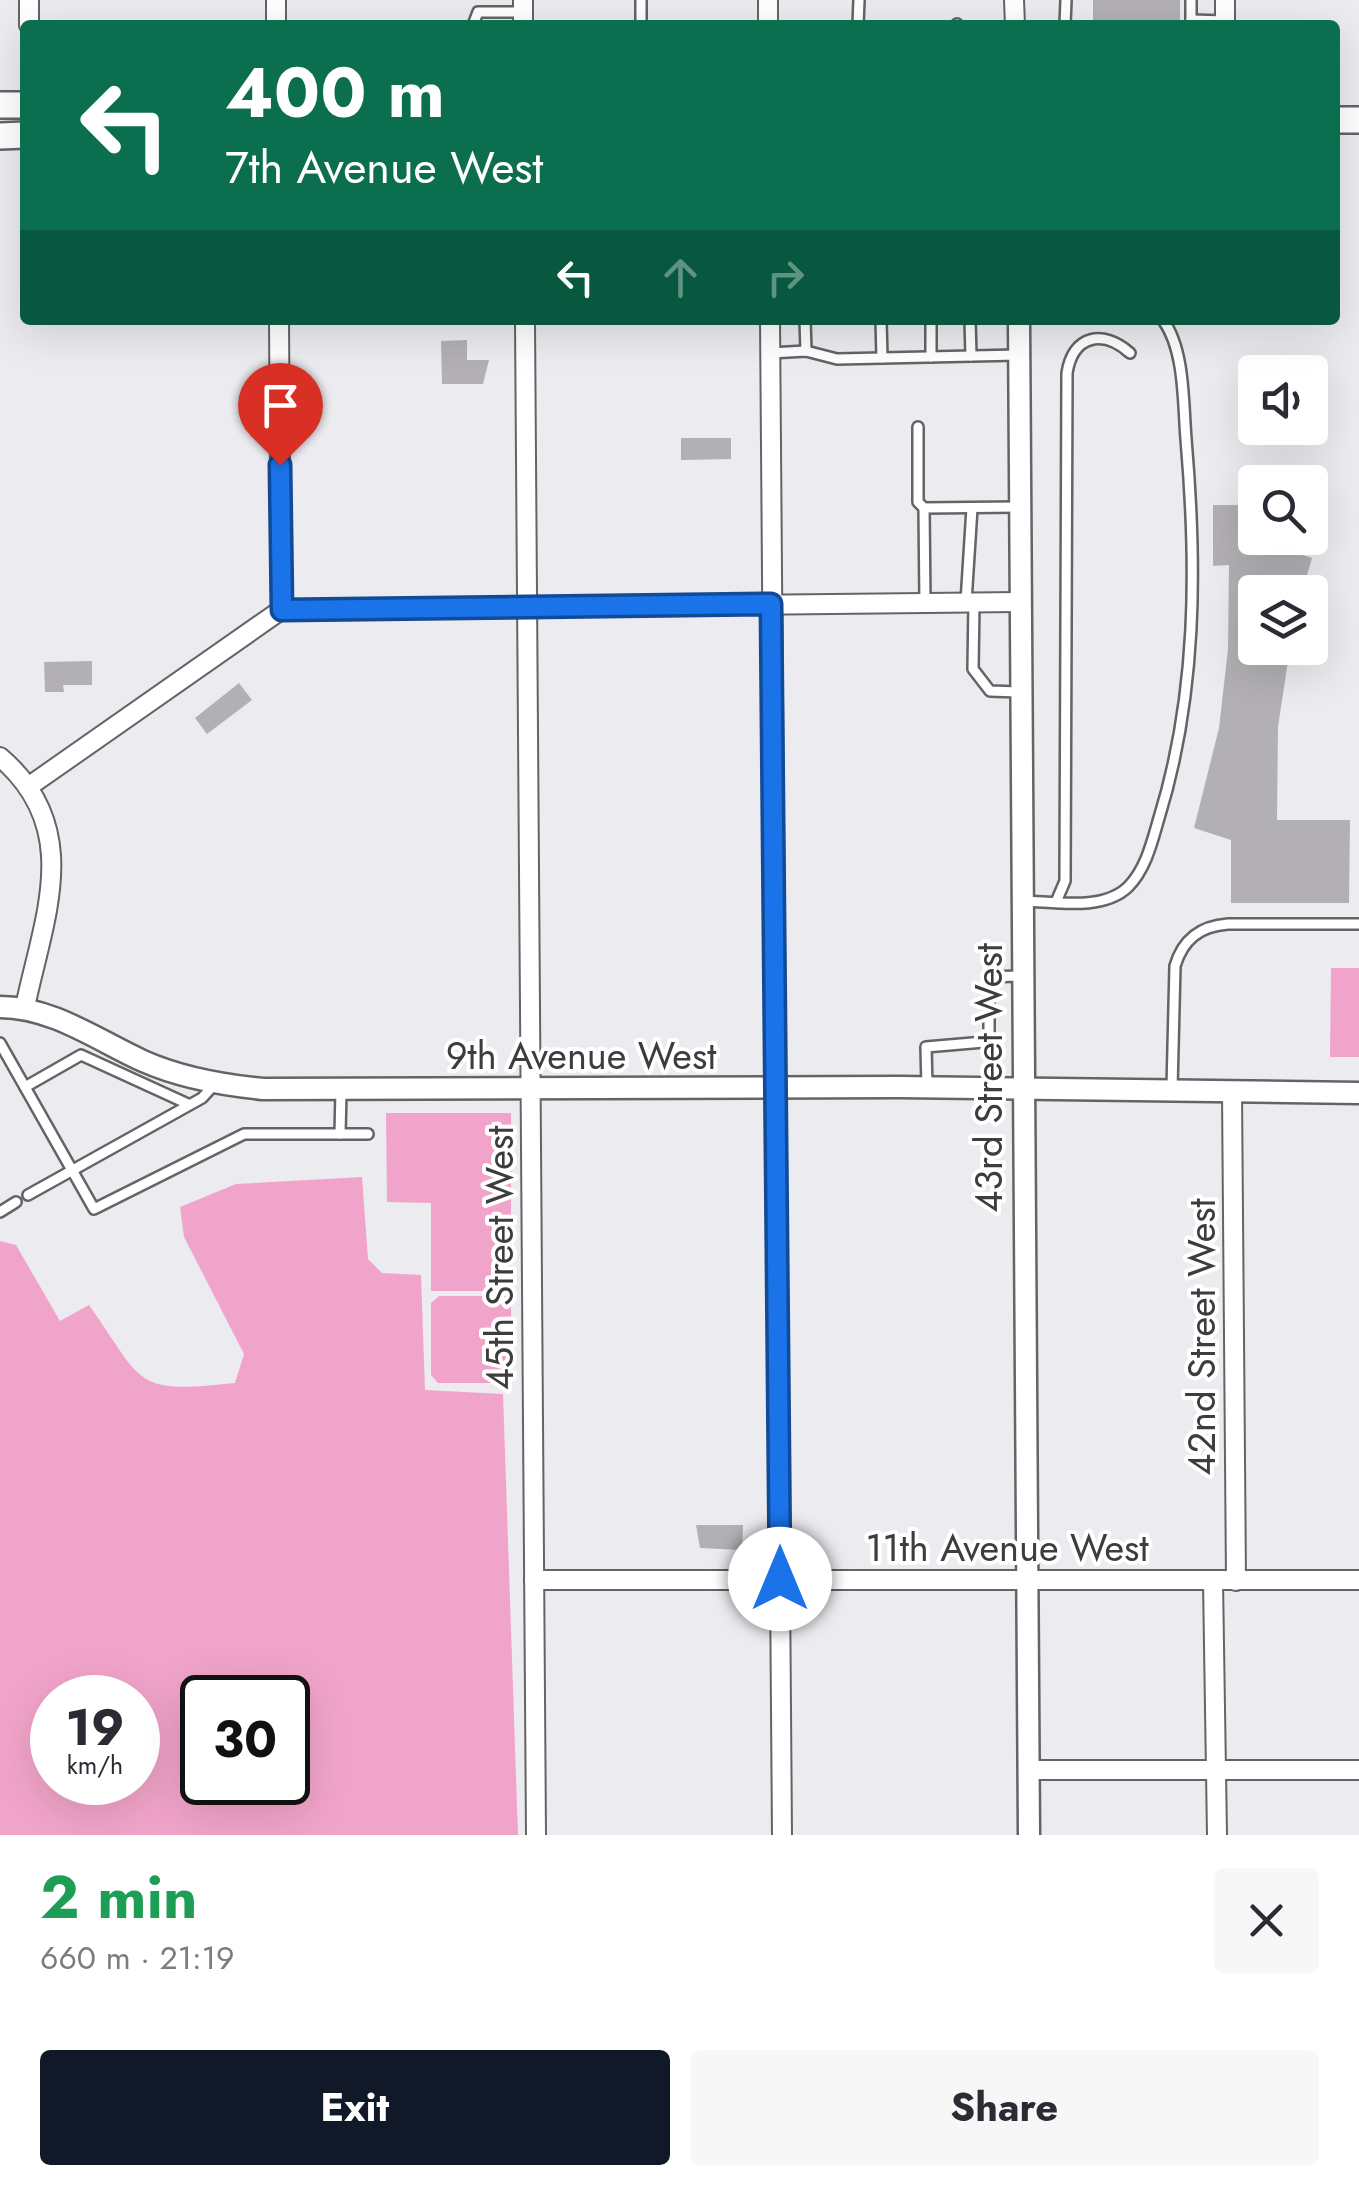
<!DOCTYPE html>
<meta charset="utf-8">
<style>
body{margin:0;font-family:Jost,sans-serif;background:#f7f7f7;color:#2b2b33;height:100vh;display:flex;flex-direction:column;font-size:38px;white-space:nowrap}
*{box-sizing:border-box;margin:0}
p{font-size:32px;color:#7c7c81}
.icon{flex:none;width:55px;height:55px;fill:none;stroke:currentColor;stroke-width:2;stroke-linecap:round;stroke-linejoin:round}
.map{position:relative;height:1835px;overflow:hidden}
.panel{display:flex;flex-direction:column;background:#fff;flex:1}
.panel>*{flex:none}
.hud{position:absolute;left:20px;top:20px;width:1320px;height:305px;border-radius:10px;box-shadow:0 10px 40px #0002;background:#0b6e4f;color:#fff;overflow:hidden}
.controls{position:absolute;left:1238px;top:355px;display:grid;gap:20px}
.controls a{display:grid;place-items:center;width:90px;height:90px;border-radius:10px;background:#fff;box-shadow:0 10px 40px #0002;font-size:50px}
.speed{position:absolute;left:30px;top:1675px;display:flex;gap:20px;font-size:50px;font-weight:700;text-align:center}
.speed>*{display:grid;place-content:center;width:130px;height:130px;border-radius:50%;background:#fff;box-shadow:0 10px 40px #0002;line-height:1}
.speed small{font-size:25px;font-weight:400}
.speed .limit{border:5px solid #111;border-radius:15px;background:#fff;color:#111}
.pin{position:absolute;display:grid;place-items:center;width:85px;height:85px;color:#fff;margin:-102px -42px;border-radius:50% 50% 50% 0;rotate:-45deg;box-shadow:0 0 10px #0007}
.pin .icon{rotate:45deg}
.me{position:absolute;width:110px;margin:-55px;rotate:0deg;stroke-linejoin:round;filter:drop-shadow(0 0 8px #0008)}
.turn{display:flex;align-items:center;gap:35px;height:210px;padding:0 40px;font-size:45px}
.turn .icon{width:130px;height:130px;stroke-width:2.5}
.turn b{display:block;font-size:70px;line-height:85px}
.lanes{display:flex;align-items:center;height:95px;padding:0 40px;background:#0003;justify-content:center;gap:50px;direction:ltr}
.lanes .off{opacity:.35}
.round{display:grid;place-items:center;flex:none;width:105px;height:105px;border-radius:10px;background:#f7f7f7}
.overview{display:flex;align-items:center;justify-content:space-between;height:170px;padding:0 40px}
h1{font-size:60px;font-weight:700;line-height:75px;color:#1e9e55}
.action{display:flex;gap:20px;margin-top:auto;padding:20px 40px}
.action a{flex:1;height:115px;border-radius:10px;background:#111827;color:#fff;font-size:40px;font-weight:700;line-height:115px;text-align:center}
.action a+a{background:#f7f7f7;color:#2b2b33}
.map>svg:first-child{display:block}
.green{fill:#f1a4c9;fill-rule:evenodd}
.building{fill:#b2b0b3}
.lines{fill:none;stroke-linecap:round;stroke-linejoin:round}
.service-casing{stroke:#646467;stroke-width:14}
.minor-casing{stroke:#646467;stroke-width:22}
.tertiary-casing{stroke:#646467;stroke-width:25}
.secondary-casing{stroke:#646467;stroke-width:30}
.service{stroke:#fff;stroke-width:9}
.minor{stroke:#fff;stroke-width:18}
.tertiary{stroke:#fff;stroke-width:20}
.secondary{stroke:#fff;stroke-width:25}
.route-casing{stroke:#114b97;stroke-width:25}
.route{stroke:#1a73e8;stroke-width:18}
.labels{text-anchor:middle;dominant-baseline:central;stroke-width:8;stroke-linejoin:round;paint-order:stroke}
.street-label{font-size:38px;fill:#3d3d3e;stroke:#fff}
</style>
<div class="map">
<svg width="1359" height="1835" viewBox="0 0 1359 1835">
<rect width="100%" height="100%" fill="#ececf0"/>
<g class="green">
<polygon points="1331,968 1359,968 1359,1057 1330,1057"/>
<polygon points="386,1113 511,1113 511,1291 431,1291 431,1203 387,1202"/>
<path d="M 362,1177 L 368,1259 L 382,1273 L 421,1275 L 425,1390 L 503,1394 L 518,1835 L 0,1835 L 0,1241 L 16,1245 L 60,1321 L 89,1305 C 145,1384 132,1394 235,1383 L 244,1354 L 184,1237 L 180,1207 L 236,1184 ZM 52,1698 L 138,1698 L 138,1782 L 52,1782 ZM 202,1698 L 288,1698 L 288,1782 L 202,1782 Z"/>
<polygon points="439,1296 511,1296 511,1383 438,1383 431,1375 431,1303"/>
</g>
<g class="building">
<rect x="1093" y="0" width="87" height="25"/>
<polygon points="467,340 467,360 489,360 483,384 442,384 441,341"/>
<polygon points="681,438 731,438 731,459 681,460"/>
<polygon points="1213,505 1255,505 1255,538 1274,538 1274,545 1312,558 1302,592 1255,592 1255,648 1290,648 1278,727 1277,820 1350,820 1349,903 1231,903 1231,840 1194,828 1219,728 1228,649 1229,565 1213,566"/>
<polygon points="92,661 92,685 63,685 64,692 45,692 44,662"/>
<polygon points="239,683 252,700 207,734 195,718"/>
<polygon points="696,1525 743,1525 742,1550 700,1548"/>
</g>
<g class="lines">
<g class="service-casing">
<g id="service">
<polyline points="641,0 641,25"/>
<polyline points="1191,0 1191,20"/>
<polyline points="473,25 478,12 523,12"/>
<polyline points="858,25 859,0"/>
<polyline points="957,25 957,24"/>
<polyline points="1065,25 1066,0"/>
<polyline points="1190,25 1191,20 1225,21"/>
<polyline points="805,320 806,351"/>
<polyline points="881,320 882,358"/>
<polyline points="931,320 931,357"/>
<polyline points="970,320 971,356"/>
<polyline points="770,353 806,351 837,359 1019,355"/>
<polyline points="918,427 918,502 924,508"/>
<polyline points="966,602 972,508"/>
<polyline points="974,602 973,669 990,691 1021,692"/>
<polyline points="925,603 924,508 1020,507"/>
<path d="M 1025,901 C 1056,902 1103,911 1128,887 C 1146,869 1152,842 1159,818 C 1197,695 1197,567 1186,439 C 1183,403 1185,350 1163,320"/>
<path d="M 1056,902 L 1065,881 L 1067,373 C 1073,335 1103,329 1130,353"/>
<polyline points="0,1043 94,1209 244,1134 340,1134 341,1091"/>
<polyline points="25,1087 81,1055 188,1104"/>
<polyline points="927,1087 926,1047 984,1042 989,1032 989,977 1021,976"/>
<path d="M 1172,1088 L 1175,966 C 1183,939 1200,926 1228,924 L 1359,924"/>
<polyline points="340,1134 368,1134"/>
<polyline points="28,1195 202,1098 214,1085"/>
<polyline points="0,1212 16,1202"/>
</g>
</g>
<g class="minor-casing">
<g id="minor">
<polyline points="29,0 29,25"/>
<polyline points="276,0 276,25"/>
<polyline points="523,0 523,25"/>
<polyline points="768,0 768,25"/>
<polyline points="1014,0 1015,25"/>
<polyline points="1225,25 1225,0"/>
<polyline points="279,320 281,610"/>
<polyline points="525,320 536,1835"/>
<polyline points="770,320 782,1835"/>
<path d="M 0,757 C 84,829 44,916 25,1007"/>
<polyline points="28,787 281,610 1021,602"/>
<polyline points="1232,1092 1236,1581"/>
<polyline points="534,1580 1359,1580"/>
<polyline points="1213,1581 1217,1835"/>
<polyline points="1029,1770 1359,1770"/>
</g>
</g>
<g class="tertiary-casing">
<g id="tertiary">
<polyline points="1019,320 1029,1835"/>
<path d="M 0,1007 C 52,1007 97,1040 143,1061 C 181,1078 222,1085 263,1089 L 899,1087 L 1359,1093"/>
</g>
</g>
<g class="secondary-casing">
<g id="secondary">
<polyline points="0,105 25,105"/>
<polyline points="1335,120 1359,120"/>
<polyline points="0,136 25,135"/>
</g>
</g>
<use href="#service" class="service"/>
<use href="#minor" class="minor"/>
<use href="#tertiary" class="tertiary"/>
<use href="#secondary" class="secondary"/>
</g>
<g class="lines">
<g class="route-casing">
<polyline id="route" points="280,465 282,610 771,604 780,1579"/>
</g>
<use href="#route" class="route"/>
</g>
<g class="labels">
<g class="street-label">
<text x="581" y="1055">9th Avenue West</text>
<text transform="translate(988 1078) rotate(-90)">43rd Street West</text>
<text transform="translate(499 1258) rotate(-90)">45th Street West</text>
<text transform="translate(1201 1337) rotate(-90)">42nd Street West</text>
<text x="1007" y="1547">11th Avenue West</text>
</g>
</g>
</svg>
<div class="controls">
<a><svg class="icon" aria-label="sound" viewBox="0 0 24 24"><path d="M4 9h4l5-4v14l-5-4H4zM17 9q2 3 0 6"/></svg></a>
<a><svg class="icon" aria-label="search" viewBox="0 0 24 24"><circle cx="10" cy="10" r="6"/><path d="M15 15l6 6"/></svg></a>
<a><svg class="icon" aria-label="layers" viewBox="0 0 24 24"><path d="M12 4l9 5-9 5-9-5zM3 14l9 5 9-5"/></svg></a>
</div>
<div class="speed"><div>19<small>km/h</small></div><div class="limit">30</div></div>
<div class="pin" style="left:280px;top:465px;background:#d93025"><svg class="icon" aria-label="arrive" viewBox="0 0 24 24"><path d="M6 21V4h12l-3 4 3 4H6"/></svg></div>
<svg class="me" style="left:780px;top:1579px" viewBox="-20 -20 40 40"><circle r="19" fill="#fff"/><path d="M0-13L10 11 0 6-10 11z" fill="#1a73e8"/></svg>
<div class="hud">
<div class="turn"><svg class="icon" aria-label="left" viewBox="0 0 24 24"><path d="M17 20v-9H6M10 6l-5 5 5 5"/></svg><div><b>400 m</b>7th Avenue West</div></div>
<div class="lanes"><svg class="icon" aria-label="left" viewBox="0 0 24 24"><path d="M17 20v-9H6M10 6l-5 5 5 5"/></svg><svg class="icon off" aria-label="ahead" viewBox="0 0 24 24"><path d="M12 20V5M6 11l6-6 6 6"/></svg><svg class="icon off" aria-label="right" viewBox="0 0 24 24"><path d="M7 20v-9h11M14 6l5 5-5 5"/></svg></div>
</div>
</div>
<section class="panel">
<div class="overview"><div><h1>2 min</h1><p>660 m · 21:19</p></div><a class="round"><svg class="icon" aria-label="close" viewBox="0 0 24 24"><path d="M6 6l12 12M18 6L6 18"/></svg></a></div>
<div class="action"><a>Exit</a><a>Share</a></div>
</section>
